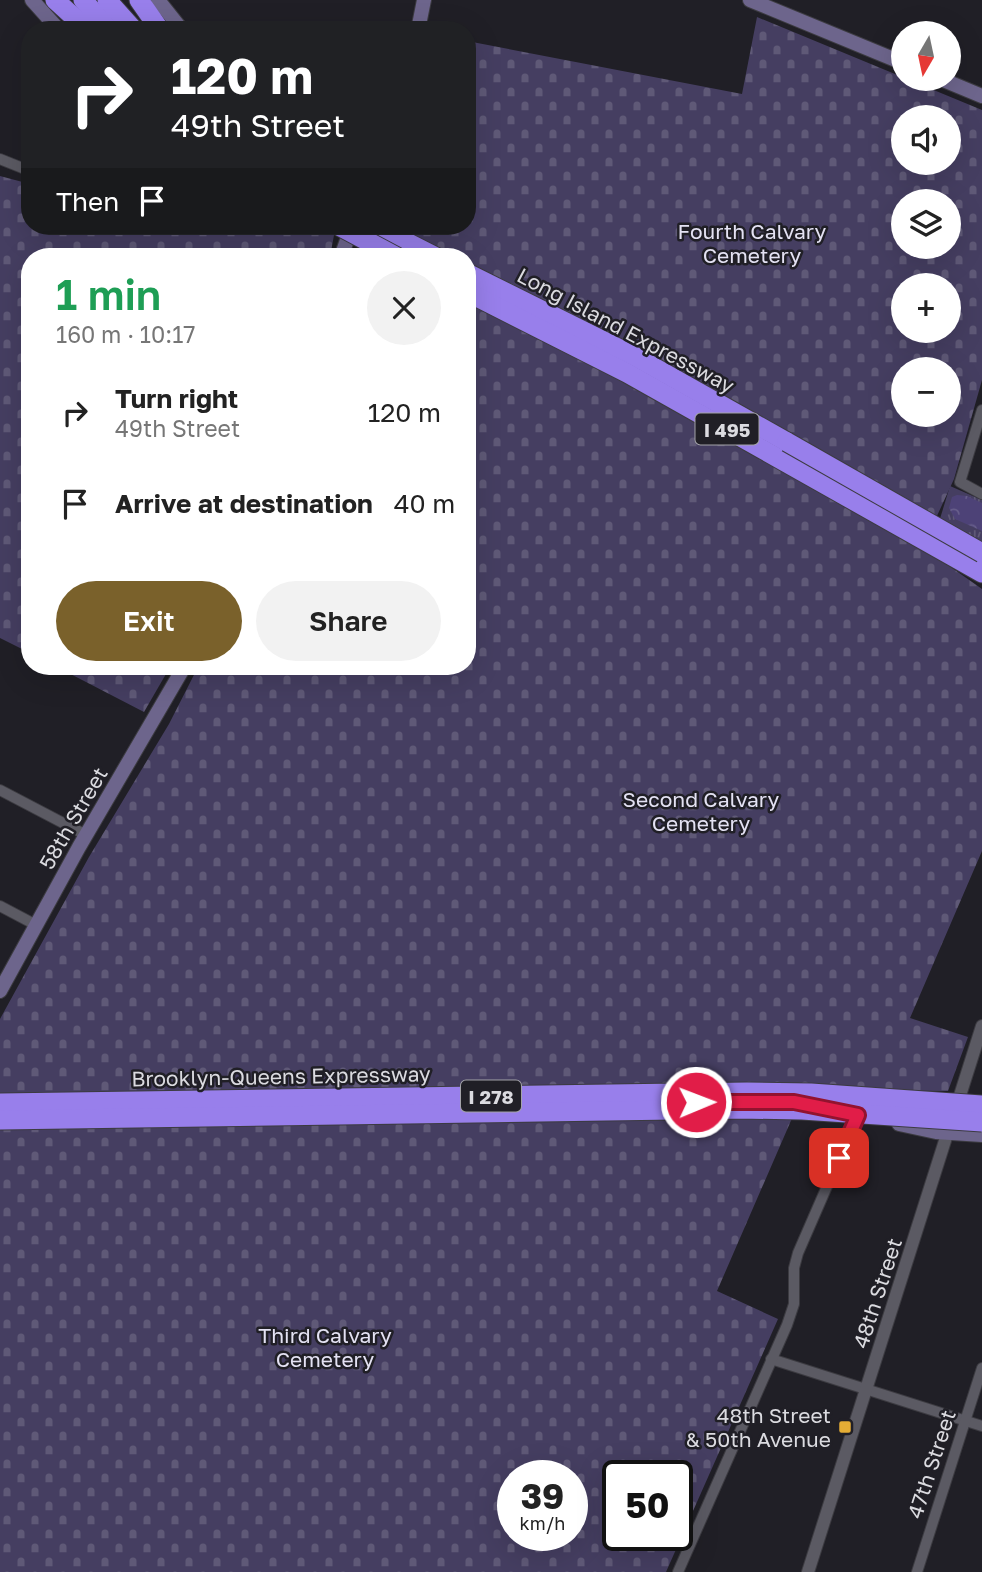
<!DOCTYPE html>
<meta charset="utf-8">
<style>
body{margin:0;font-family:"Golos Text",sans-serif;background:#f2f2f2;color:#222;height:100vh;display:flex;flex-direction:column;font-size:26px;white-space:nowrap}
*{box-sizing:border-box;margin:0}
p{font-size:23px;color:#767676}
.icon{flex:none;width:38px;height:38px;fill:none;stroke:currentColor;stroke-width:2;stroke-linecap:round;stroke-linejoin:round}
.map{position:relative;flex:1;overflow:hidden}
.details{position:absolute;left:21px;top:248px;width:455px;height:427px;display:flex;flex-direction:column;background:#fff;border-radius:28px;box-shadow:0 7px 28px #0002}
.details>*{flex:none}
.guide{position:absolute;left:21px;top:21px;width:455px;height:214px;border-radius:28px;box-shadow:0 7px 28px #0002;background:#202124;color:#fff;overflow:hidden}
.needle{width:46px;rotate:189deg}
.fabs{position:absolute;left:891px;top:21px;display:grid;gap:14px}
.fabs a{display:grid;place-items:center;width:70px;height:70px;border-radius:50%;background:#fff;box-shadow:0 7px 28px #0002;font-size:35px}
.speed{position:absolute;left:497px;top:1460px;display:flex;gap:14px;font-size:35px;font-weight:700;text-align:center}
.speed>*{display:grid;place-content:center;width:91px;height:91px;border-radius:50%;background:#fff;box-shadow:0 7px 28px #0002;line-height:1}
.speed small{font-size:18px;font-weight:400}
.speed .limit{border:4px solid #111;border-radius:10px;background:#fff;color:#111}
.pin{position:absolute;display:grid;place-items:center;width:60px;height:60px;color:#fff;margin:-30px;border-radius:14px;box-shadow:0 4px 10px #0006}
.me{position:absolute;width:77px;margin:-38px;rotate:89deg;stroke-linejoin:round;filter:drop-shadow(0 0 5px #0008)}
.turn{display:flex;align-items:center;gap:24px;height:147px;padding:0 35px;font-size:32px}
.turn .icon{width:91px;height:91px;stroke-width:2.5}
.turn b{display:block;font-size:49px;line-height:60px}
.then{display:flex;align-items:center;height:66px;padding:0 35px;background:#0003;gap:14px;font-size:26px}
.round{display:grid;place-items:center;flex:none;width:74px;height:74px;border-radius:37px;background:#f2f2f2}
.headline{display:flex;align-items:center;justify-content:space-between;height:119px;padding:0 35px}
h1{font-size:42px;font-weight:600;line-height:52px;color:#1e9e55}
.action{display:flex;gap:14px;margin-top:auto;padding:14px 35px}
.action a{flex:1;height:80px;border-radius:42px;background:#7a612b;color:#fff;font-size:28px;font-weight:600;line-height:80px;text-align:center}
.action a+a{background:#f2f2f2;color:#222}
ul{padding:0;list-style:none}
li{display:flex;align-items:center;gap:21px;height:91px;padding:0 35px}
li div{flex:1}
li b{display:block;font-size:26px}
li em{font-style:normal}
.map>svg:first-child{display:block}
.grass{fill:url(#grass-tufts)}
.forest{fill:url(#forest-crowns)}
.cemetery{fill:url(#cemetery-stones);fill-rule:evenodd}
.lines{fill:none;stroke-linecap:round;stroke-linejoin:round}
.minor-casing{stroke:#3c3b41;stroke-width:12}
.tertiary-casing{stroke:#3c3b41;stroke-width:14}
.secondary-casing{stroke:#3c3b41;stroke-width:16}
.motorway-casing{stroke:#3c3b41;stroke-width:21}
.minor{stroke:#5b5a63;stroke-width:10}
.tertiary{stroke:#5b5a63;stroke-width:12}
.secondary{stroke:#6d658c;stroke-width:14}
.motorway{stroke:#987feb;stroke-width:19}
.motorway-bridge-casing{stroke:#3c3b41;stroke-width:21;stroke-linecap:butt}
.motorway-bridge{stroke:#987feb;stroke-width:19}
.route-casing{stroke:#92132f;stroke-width:18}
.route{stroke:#e11d48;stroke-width:12}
.poi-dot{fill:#e5ad35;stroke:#201f26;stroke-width:2.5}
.labels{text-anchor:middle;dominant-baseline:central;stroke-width:5;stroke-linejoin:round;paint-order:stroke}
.shield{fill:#201f26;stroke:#a3a3a8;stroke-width:2}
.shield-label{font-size:19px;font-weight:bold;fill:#dbdbe0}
.park-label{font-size:21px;fill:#e4e2f3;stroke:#201f26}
.street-label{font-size:21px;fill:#dbdbe0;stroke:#201f26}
.poi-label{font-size:21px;fill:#dbdbe0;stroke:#201f26;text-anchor:end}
</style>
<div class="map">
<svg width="982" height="1572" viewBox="0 0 982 1572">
<defs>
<pattern id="grass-tufts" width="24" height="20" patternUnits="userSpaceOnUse" patternTransform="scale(1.75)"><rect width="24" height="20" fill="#453e61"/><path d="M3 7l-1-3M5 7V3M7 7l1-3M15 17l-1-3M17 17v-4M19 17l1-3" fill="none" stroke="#5f5977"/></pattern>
<pattern id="forest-crowns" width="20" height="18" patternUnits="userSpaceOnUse" patternTransform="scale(1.75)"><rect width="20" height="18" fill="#4d4277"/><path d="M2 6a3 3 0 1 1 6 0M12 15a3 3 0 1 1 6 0" fill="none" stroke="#665d8a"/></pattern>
<pattern id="cemetery-stones" width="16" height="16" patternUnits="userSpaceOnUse" patternTransform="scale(1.75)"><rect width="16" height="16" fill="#453e61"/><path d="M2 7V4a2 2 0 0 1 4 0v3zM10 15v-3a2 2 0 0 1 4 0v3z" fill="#5f5977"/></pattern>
</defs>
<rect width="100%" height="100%" fill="#201f26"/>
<polygon class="grass" points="950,486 982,500 982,544 939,522"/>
<polygon class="forest" points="957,495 967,496 982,503 982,531 955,519 949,508 952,497"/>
<g class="cemetery">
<path d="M 757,17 L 982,110 L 982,380 L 954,479 L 936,518 L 467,264 L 467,257 L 453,257 L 390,226 L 467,226 L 467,41 L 742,94 ZM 903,117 L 948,117 L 948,163 L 903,163 ZM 903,201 L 948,201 L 948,247 L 903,247 ZM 903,285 L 948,285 L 948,331 L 903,331 ZM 903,369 L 948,369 L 948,415 L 903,415 Z"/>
<polygon points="0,176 30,184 30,226 284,226 334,235 330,257 30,257 30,653 0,638"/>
<polygon points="467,302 605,371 935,556 982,589 982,851 910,1018 968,1037 948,1091 826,1090 0,1099 0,1019 89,857 169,724 198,667 467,667"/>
<polygon points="57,667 170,667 144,712"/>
<path d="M 793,1116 L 717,1291 L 778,1319 L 666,1572 L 0,1572 L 0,1127 ZM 513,1475 L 572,1475 L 572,1535 L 513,1535 ZM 618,1475 L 677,1475 L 677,1535 L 618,1535 Z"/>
</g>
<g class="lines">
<g class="minor-casing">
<g id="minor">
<polyline points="0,159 30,171"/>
<polyline points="982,410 960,482 982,494"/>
<polyline points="0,790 86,835"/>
<polyline points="0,906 36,925"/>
<polyline points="771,1359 982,1426"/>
<polyline points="678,1572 787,1325 794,1304 794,1268 798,1253 858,1115"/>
<polyline points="917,1572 982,1368"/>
</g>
</g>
<g class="tertiary-casing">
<g id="tertiary">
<polyline points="956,1108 982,1026"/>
<polyline points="808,1572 950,1125"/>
</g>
</g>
<g class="secondary-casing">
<g id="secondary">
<polyline points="32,0 59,30"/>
<polyline points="158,0 182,30"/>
<polyline points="750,0 903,63"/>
<polyline points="418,30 424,0"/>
<polyline points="941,79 982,96"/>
<polyline points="341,257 352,226"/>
<polyline points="0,991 79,847 184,667"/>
<polyline points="899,1124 936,1132 982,1135"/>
</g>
</g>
<g class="motorway-casing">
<g id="motorway">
<polyline points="55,0 88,30"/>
<polyline points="83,0 110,30"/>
<polyline points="107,0 134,30"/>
<polyline points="139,0 160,30"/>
<polyline points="375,226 436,257"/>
<polyline points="467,273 636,357 787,442"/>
<polyline points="467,292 627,373 982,573"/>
</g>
</g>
<use href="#minor" class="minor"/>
<use href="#tertiary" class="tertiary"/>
<use href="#secondary" class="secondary"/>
<use href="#motorway" class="motorway"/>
<g class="motorway-bridge-casing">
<g id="motorway-bridge">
<polyline points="339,226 397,257"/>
<polyline points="787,442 982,553"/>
<polyline points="0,1103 747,1092 811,1093 982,1105"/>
<polyline points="0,1120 740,1109 802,1110 982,1122"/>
</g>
</g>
<use href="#motorway-bridge" class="motorway-bridge"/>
</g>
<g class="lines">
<g class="route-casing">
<polyline id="route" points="696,1102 794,1102 858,1115 839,1158"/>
</g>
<use href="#route" class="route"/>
</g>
<rect class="poi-dot" x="838" y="1420" width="14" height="14" rx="3.5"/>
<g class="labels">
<g class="shield">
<rect x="695.5" y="413.5" width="63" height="31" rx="5"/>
<rect x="461" y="1080.5" width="60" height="31" rx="5"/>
</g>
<g class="shield-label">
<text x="727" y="429">I 495</text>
<text x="491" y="1096">I 278</text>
</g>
<g class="park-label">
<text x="752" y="231">Fourth Calvary<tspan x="752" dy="24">Cemetery</tspan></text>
<text x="701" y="799">Second Calvary<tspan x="701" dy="24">Cemetery</tspan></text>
<text x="325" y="1335">Third Calvary<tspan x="325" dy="24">Cemetery</tspan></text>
</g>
<g class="street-label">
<text transform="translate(626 330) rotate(28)">Long Island Expressway</text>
<text transform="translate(73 818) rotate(-60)">58th Street</text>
<text transform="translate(281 1076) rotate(-1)">Brooklyn-Queens Expressway</text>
<text transform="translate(877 1293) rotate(-72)">48th Street</text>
<text transform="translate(931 1464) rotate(-72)">47th Street</text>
</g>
<g class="poi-label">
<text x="831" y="1415">48th Street<tspan x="831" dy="24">&amp; 50th Avenue</tspan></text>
</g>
</g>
</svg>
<div class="fabs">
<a><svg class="needle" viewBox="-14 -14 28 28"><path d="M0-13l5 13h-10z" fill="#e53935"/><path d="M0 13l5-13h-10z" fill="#767676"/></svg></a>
<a><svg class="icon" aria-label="sound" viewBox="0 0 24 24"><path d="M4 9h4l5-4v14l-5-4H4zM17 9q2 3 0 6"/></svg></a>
<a><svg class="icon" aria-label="layers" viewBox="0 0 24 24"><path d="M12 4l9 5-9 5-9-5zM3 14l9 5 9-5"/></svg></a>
<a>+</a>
<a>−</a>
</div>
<div class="speed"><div>39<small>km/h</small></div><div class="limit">50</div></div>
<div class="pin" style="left:839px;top:1158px;background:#d93025"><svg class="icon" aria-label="arrive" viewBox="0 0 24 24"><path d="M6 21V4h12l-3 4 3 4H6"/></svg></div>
<svg class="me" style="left:696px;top:1102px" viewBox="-20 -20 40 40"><circle r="17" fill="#e11d48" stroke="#fff" stroke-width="3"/><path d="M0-11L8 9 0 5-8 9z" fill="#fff"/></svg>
<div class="guide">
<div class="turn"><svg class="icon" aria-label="right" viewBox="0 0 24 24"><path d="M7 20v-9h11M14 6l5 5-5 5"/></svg><div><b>120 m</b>49th Street</div></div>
<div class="then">Then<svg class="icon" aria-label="arrive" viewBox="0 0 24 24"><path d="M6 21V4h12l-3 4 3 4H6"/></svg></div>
</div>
<section class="details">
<div class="headline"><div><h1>1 min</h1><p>160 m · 10:17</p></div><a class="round"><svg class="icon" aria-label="close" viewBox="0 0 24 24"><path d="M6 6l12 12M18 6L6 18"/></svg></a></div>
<ul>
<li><svg class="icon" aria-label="right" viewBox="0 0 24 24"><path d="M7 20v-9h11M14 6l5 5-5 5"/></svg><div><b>Turn right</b><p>49th Street</p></div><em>120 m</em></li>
<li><svg class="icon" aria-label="arrive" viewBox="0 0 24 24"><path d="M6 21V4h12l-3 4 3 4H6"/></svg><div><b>Arrive at destination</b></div><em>40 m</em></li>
</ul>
<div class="action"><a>Exit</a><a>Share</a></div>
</section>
</div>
